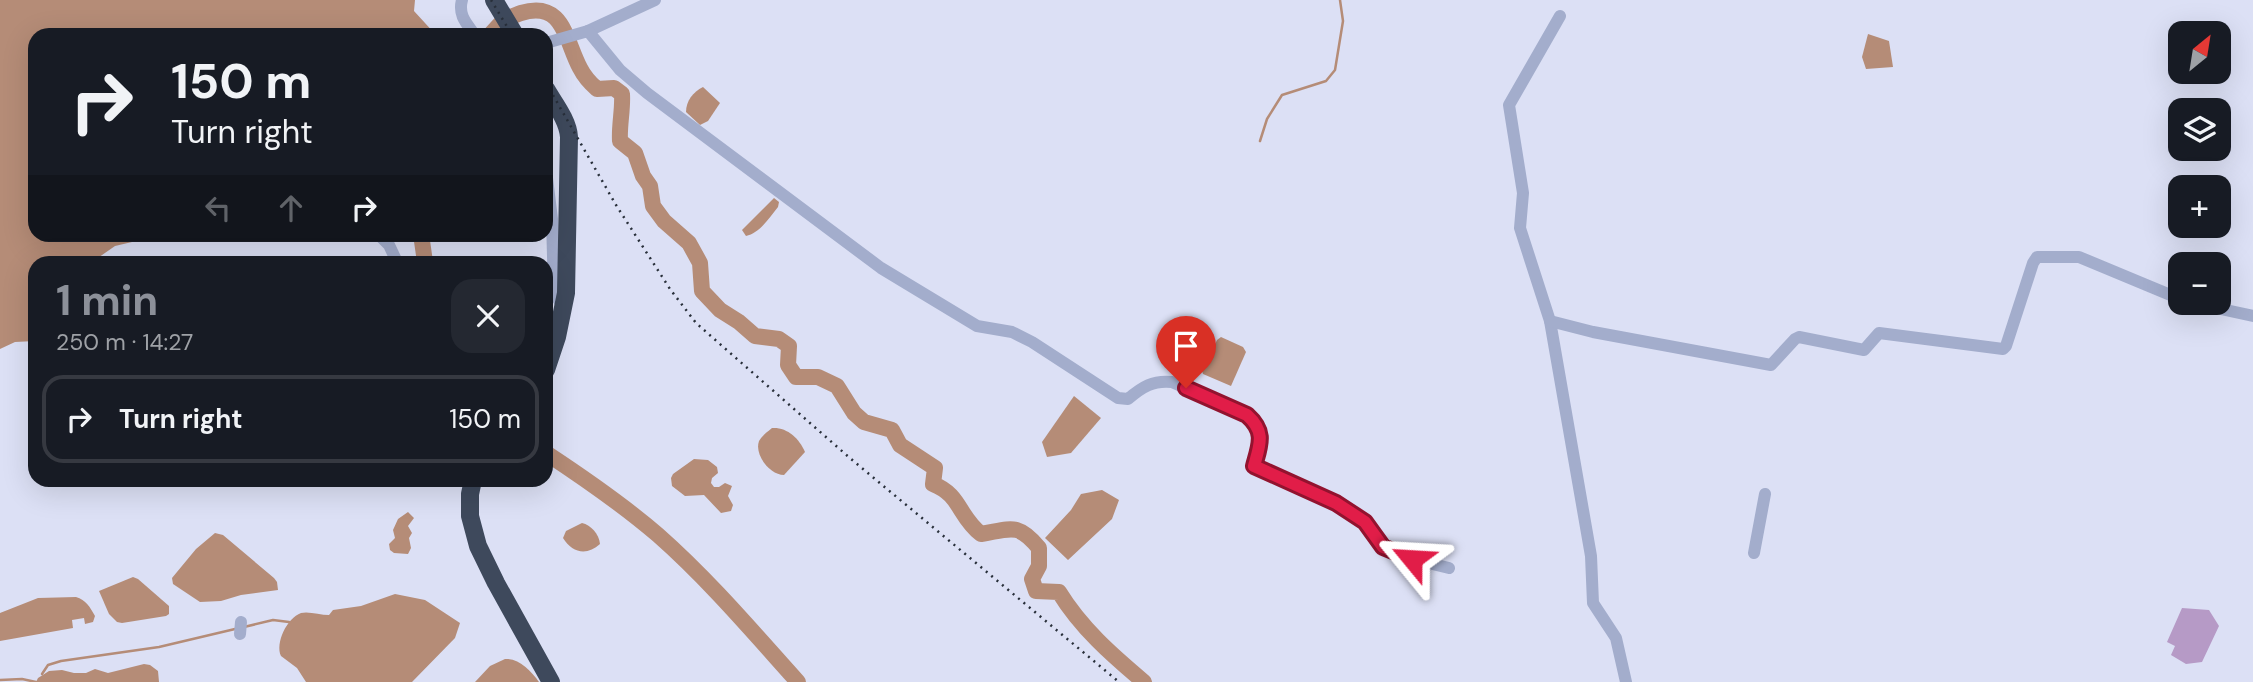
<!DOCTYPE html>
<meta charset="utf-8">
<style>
body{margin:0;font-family:"DM Sans",sans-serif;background:#242831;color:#f1f3f6;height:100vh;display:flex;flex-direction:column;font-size:26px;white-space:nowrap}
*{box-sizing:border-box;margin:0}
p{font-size:23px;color:#9ea1a6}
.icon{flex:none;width:38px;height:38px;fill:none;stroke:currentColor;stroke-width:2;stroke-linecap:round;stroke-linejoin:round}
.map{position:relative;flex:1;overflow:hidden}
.drawer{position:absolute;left:28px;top:256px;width:525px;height:231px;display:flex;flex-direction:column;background:#171b24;border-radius:21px;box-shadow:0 7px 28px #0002}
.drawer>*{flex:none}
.guide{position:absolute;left:28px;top:28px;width:525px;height:214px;border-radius:21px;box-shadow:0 7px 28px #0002;background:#171b24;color:#f1f3f6;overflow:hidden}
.needle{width:46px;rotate:30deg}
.fabs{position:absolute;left:2168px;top:21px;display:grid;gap:14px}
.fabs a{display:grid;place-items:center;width:63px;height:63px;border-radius:14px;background:#171b24;box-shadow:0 7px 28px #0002;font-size:35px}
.pin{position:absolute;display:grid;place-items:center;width:60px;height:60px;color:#fff;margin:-72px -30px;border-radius:50% 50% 50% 0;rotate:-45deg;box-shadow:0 0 7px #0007}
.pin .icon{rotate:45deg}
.me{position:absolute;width:77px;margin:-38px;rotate:297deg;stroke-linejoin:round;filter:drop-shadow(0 0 5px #0008)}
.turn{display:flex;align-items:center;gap:24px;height:147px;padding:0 28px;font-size:32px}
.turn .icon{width:91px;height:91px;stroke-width:2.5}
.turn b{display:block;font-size:49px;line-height:60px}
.lanes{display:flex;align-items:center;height:66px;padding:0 28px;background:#0003;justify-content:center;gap:35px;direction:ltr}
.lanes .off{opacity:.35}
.round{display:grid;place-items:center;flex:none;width:74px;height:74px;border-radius:21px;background:#242831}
.headline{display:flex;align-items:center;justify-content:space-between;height:119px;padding:0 28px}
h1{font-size:42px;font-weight:700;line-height:52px;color:#8c9099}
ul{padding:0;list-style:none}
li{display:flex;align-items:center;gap:21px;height:88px;margin:0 14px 10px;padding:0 14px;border:4px solid #363941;border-radius:21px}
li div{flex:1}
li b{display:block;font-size:26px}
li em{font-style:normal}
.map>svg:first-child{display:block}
.green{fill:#b69ac6}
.water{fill:#b58c77}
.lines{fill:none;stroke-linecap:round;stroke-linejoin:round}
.stream{stroke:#b58c77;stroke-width:2.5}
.river{stroke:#b58c77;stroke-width:16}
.minor{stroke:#a3adcc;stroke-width:12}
.highway{stroke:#3e495c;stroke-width:18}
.rail{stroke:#282f3a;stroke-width:2.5;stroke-dasharray:2 5;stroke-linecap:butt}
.route-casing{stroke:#92132f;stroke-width:18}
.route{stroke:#e11d48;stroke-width:12}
</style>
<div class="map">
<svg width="2253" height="682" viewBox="0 0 2253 682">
<rect width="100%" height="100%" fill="#dce0f5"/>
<polygon class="green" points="2182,608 2209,610 2219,626 2202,662 2186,664 2171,655 2175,646 2167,642"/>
<g class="water">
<polygon points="0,0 415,0 414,11 436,35 35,35 35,234 138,235 132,242 115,246 92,262 35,262 35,341 15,342 0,349"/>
<polygon points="1868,34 1889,41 1893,67 1866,69 1862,57"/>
<path d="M 703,87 L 720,103 L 708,121 L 700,125 L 686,112 C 686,101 693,92 703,87 Z"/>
<path d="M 774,198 L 779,202 L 778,207 C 770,217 759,234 746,236 L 742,230 Z"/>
<polygon points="1221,337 1243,347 1246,352 1231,386 1203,374 1202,371 1217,340"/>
<polygon points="1074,396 1101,418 1071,453 1047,457 1042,442"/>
<path d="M 772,428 C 787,427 799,438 805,452 L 784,475 C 770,475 754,455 759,441 C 762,436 767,432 772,428 Z"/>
<polygon points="694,459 708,460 717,467 718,473 712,478 711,483 714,487 719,487 725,483 732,486 728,496 733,505 731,511 721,513 704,495 685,496 672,486 671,478 673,474"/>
<polygon points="1102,490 1119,500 1112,519 1068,560 1045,538 1071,510 1081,494"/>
<polygon points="408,512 414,518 408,526 412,533 409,538 411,548 408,554 394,553 390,550 389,544 395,538 393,530 398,519"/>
<path d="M 582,523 C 591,525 599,534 600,544 C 587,556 572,553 563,538 L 566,531 Z"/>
<polygon points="215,533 223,535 274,578 277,582 278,590 241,595 221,601 200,602 173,584 172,578 196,549"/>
<polygon points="133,577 138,579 169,606 169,614 166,616 122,623 117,622 109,614 99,591"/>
<path d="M 395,594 L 425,600 L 460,623 L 455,638 L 412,682 L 306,682 L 297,668 L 281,656 C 275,643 287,618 301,613 C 309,611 320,615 329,615 L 333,610 L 361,606 Z"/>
<path d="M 76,597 C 86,600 90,607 95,616 L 93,622 L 85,624 L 84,618 L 72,620 L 73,628 L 0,641 L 0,613 L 38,598 Z"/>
<path d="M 505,659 C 519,658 531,671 539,682 L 475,682 L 490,666 Z"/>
<polygon points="144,664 150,665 158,671 159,682 36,682 38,678 49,671 62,670 74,673 86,673 95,669 108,673"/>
</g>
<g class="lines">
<g class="stream">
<polyline points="1260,141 1267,119 1282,95 1326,81 1335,70 1343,21 1340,0"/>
<polyline points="244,627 273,620 289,622"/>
<polyline points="42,674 48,665 61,661 159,647 235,629"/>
<polyline points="0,680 22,679 36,682"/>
</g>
<g class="river">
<path d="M 490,35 C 495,30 500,23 506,19 C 510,17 516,15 521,13 C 564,0 565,40 580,68 C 584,76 589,82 597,89 L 614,88 L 622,94 C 623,110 619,125 620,141 L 635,153 L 643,176 L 650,186 L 653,206 L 664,221 L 689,243 L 700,263 L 702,291 L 720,310 L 739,322 L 755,336 L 779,339 L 789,346 L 788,365 L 796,377 L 818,377 L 837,386 L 854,413 L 864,422 L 892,430 L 900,445 L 935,468 L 933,484 C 961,495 958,516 981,534 C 1011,529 1018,522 1039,548 L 1039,566 L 1032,579 L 1036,591 L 1059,592 C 1081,628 1112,655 1144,682"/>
<polyline points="421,234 425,262"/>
<path d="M 546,453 C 584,478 623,505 658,535 C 709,580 753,632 798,682"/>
</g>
<g class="minor">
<path d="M 462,0 C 458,15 466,23 475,35"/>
<polyline points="1560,16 1509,105 1523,193 1520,228 1550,321 1591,556 1593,603 1616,638 1626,682"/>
<polyline points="588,31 655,0"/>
<path d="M 546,43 L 588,31 L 620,70 L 647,93 L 881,268 L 977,326 L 1012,332 L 1032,342 L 1118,398 L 1128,399 C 1142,387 1153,380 1172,382 L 1247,415 C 1266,432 1260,444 1254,466 L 1336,503 L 1365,522 L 1383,547 L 1412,559 L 1449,568"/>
<polyline points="546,170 552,219 554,293 564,308"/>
<polyline points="378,234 389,245 397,262"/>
<polyline points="2193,303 2253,316"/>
<polyline points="1550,321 1593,332 1771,365 1795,339 1799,337 1864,350 1879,333 2003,349 2006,346 2033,263 2037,257 2079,257 2180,299"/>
<polyline points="1754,553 1765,494"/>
<polyline points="240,634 241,622"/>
</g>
<g class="highway">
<polyline points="494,0 515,35"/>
<path d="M 546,89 C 554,103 568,120 569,137 L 566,293 L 557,337 L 546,370"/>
<polyline points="473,480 470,494 470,516 478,546 496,583 551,682"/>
</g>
<g class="rail">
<polyline points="491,0 512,35"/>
<polyline points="546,83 616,205 670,289 696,323 851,459 1119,682"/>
</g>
</g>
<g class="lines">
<g class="route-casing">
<path id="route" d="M 1186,388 L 1247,415 C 1266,432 1260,444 1254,466 L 1336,503 L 1365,522 L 1383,547 L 1412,559"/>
</g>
<use href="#route" class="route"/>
</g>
</svg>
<div class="fabs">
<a><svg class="needle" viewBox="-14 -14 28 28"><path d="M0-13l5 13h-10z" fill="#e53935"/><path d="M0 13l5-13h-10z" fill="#9ea1a6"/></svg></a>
<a><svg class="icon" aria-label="layers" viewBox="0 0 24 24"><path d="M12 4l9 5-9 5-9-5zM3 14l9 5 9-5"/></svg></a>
<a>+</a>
<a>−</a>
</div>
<div class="pin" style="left:1186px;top:388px;background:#d93025"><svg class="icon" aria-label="arrive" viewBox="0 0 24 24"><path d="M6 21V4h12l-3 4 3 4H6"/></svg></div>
<svg class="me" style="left:1412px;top:559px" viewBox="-20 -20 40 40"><path d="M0-17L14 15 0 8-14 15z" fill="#e11d48" stroke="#fff" stroke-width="4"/></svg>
<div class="guide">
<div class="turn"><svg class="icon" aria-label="right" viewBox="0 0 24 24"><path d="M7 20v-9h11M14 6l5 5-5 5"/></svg><div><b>150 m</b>Turn right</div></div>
<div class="lanes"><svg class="icon off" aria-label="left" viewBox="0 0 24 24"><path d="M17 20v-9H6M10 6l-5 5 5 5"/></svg><svg class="icon off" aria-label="ahead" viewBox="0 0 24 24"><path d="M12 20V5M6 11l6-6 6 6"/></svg><svg class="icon" aria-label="right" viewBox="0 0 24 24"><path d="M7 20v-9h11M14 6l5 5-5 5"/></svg></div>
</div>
<section class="drawer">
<div class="headline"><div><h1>1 min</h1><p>250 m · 14:27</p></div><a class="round"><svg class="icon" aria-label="close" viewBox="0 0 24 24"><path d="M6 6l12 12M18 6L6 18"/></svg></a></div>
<ul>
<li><svg class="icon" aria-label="right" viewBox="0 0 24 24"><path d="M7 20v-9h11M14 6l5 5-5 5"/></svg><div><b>Turn right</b></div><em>150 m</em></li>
</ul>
</section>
</div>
